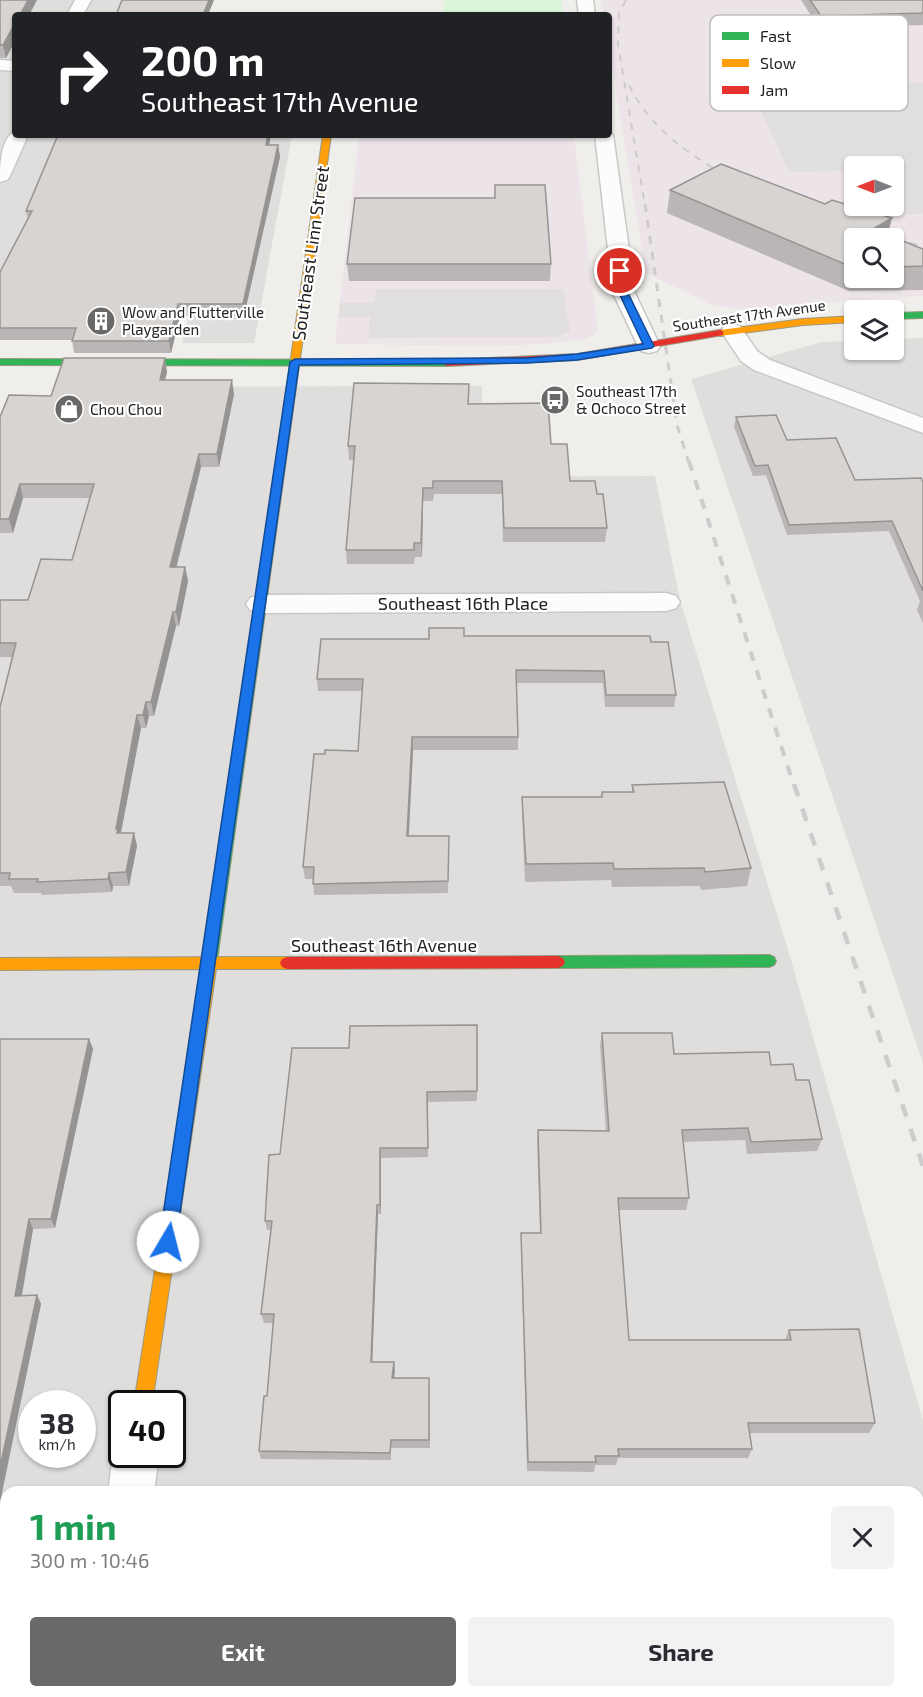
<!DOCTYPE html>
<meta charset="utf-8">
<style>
body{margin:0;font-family:"Exo 2",sans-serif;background:#f2f2f3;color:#2b2b33;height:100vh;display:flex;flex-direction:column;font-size:22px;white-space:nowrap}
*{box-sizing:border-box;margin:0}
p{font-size:20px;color:#7c7c81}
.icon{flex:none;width:33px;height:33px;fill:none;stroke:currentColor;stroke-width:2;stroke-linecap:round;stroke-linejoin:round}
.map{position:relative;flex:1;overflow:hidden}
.drawer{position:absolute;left:0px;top:1486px;width:924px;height:212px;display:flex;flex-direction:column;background:#fff;border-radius:18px 18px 0 0;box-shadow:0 2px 4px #0004}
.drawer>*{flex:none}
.guide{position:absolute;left:12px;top:12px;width:600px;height:126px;border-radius:6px;box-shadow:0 2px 4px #0004;background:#202124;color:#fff;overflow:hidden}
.needle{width:39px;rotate:270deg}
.fabs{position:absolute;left:844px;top:156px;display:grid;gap:12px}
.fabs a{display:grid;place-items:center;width:60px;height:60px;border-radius:6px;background:#fff;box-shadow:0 2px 4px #0004;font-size:30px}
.speed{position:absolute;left:18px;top:1390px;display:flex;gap:12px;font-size:30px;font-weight:700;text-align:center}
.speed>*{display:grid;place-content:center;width:78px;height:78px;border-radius:50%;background:#fff;box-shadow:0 2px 4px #0004;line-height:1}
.speed small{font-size:15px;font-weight:400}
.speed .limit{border:3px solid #111;border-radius:9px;background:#fff;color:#111}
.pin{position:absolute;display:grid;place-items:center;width:51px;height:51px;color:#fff;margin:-26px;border:3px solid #fff;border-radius:50%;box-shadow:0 2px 6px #0007}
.me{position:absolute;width:66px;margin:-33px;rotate:8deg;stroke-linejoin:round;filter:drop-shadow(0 0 4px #0008)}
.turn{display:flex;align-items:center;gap:21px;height:126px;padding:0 30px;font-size:27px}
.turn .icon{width:78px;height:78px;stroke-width:2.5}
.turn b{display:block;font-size:42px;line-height:51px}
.round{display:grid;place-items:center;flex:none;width:63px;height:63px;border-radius:6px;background:#f2f2f3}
.headline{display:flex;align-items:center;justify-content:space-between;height:102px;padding:0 30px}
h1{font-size:36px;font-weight:700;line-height:45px;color:#1e9e55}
.primary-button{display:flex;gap:12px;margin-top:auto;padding:12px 30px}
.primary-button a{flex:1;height:69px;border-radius:6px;background:#6a6968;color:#fff;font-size:24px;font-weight:700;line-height:69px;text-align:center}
.primary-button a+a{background:#f2f2f3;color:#2b2b33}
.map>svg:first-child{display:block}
.residential{fill:#dfdedc;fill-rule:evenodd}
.industrial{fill:#ede4e9;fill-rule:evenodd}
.park{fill:#daf5da}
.parking{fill:#e0dfde}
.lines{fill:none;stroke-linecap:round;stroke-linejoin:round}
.street-casing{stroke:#c9c8c7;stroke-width:3}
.fast-casing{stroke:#999a82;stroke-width:2}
.slow-casing{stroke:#999a82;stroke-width:2}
.jam-casing{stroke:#999a82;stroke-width:2}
.street{fill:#fdfcfc;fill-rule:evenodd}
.fast{fill:#30b455;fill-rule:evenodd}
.slow{fill:#ff9f0a;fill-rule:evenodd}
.jam{fill:#e5322d;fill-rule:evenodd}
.rail-far3{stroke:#ccc;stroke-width:2;stroke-dasharray:7 7;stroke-linecap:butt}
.rail-far2{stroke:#ccc;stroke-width:3;stroke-dasharray:8 8;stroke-linecap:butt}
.rail-far1{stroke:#ccc;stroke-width:4;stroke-dasharray:10 10;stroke-linecap:butt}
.rail{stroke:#ccc;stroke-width:4.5;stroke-dasharray:13 13;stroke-linecap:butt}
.wall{fill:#b9b6b5;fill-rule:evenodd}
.shaded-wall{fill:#969493}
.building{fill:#d7d4d2;stroke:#969493;stroke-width:1.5}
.route{fill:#1a73e8;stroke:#114b97;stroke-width:1.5}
.labels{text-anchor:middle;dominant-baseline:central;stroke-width:4.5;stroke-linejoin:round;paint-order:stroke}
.far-poi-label{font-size:15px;fill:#222;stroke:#fff;text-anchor:start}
.far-street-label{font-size:15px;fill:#222;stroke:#fff}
.street-label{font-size:18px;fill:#222;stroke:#fff}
.key{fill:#fff;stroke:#bdbdbd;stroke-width:1.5}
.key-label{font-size:16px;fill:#222}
</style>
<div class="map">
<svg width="923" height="1697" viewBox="0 0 923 1697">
<rect width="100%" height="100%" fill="#f0eeeb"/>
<g class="residential">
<polygon points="0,0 212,0 208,15 15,15 15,135 292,135 254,343 182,343 200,272 0,271"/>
<polygon points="923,338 923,1063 691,379 822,342 855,341 855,350 894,350 894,339"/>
<path d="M 482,386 L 483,477 L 655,476 L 680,600 L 791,960 L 923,1421 L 923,1697 L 0,1697 L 0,431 L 98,387 ZM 32,1404 L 82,1404 L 82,1455 L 32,1455 ZM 122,1404 L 172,1404 L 172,1455 L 122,1455 ZM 6,1492 L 918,1492 L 918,1692 L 6,1692 Z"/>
</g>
<g class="industrial">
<path d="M 601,0 L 923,0 L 923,296 L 736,309 L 713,305 L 646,273 L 609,47 L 609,15 L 604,15 ZM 855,166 L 894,166 L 894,206 L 855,206 ZM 855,238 L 894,238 L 894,278 L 855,278 Z"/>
<polygon points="359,135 574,135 598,331 587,339 543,344 486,346 335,344"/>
</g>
<polygon class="park" points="444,0 561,0 563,15 443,15"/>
<g class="parking">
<polygon points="923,83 923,214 878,215 873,206 894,206 894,166 855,166 855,171 789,172 760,109 807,108 796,86"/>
<polygon points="376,289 563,289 570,331 557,337 368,338 370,317 338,317 340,303 372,303 375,300"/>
</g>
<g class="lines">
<g class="street-casing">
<g id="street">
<polygon points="75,0 91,0 83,15 67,15"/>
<polygon points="577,0 593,0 595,15 579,15"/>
<polygon points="0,60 15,61 15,71 0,70"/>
<path d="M 15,130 L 15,135 L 28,135 L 10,176 L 7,180 L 0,182 C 0,165 0,141 15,130 Z"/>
<polygon points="609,131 613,135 635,293 660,346 657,351 649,353 641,351 638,346 613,293 595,135 609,135"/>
<polygon points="732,324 740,326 757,351 770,360 923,418 923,433 754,370 741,361 721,331 724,326"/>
<polygon points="666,593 676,596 680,602 676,608 666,611 260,613 250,610 246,604 250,598 260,595"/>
<polygon points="122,1438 122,1455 159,1455 154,1492 108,1492 113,1455"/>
<rect x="918" y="1556" width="5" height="48"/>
<rect x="76" y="1692" width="50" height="5"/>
</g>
</g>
<g class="fast-casing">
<g id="fast">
<polygon points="923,312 923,318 894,319 894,313"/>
<polygon points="0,359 447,360 452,363 447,366 0,365"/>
<polygon points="271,529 276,532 216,968 214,972 209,974 204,972 202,968 266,532"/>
<polygon points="769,955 774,957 776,961 774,965 769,967 558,968 553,966 551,962 553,958 558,956"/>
</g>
</g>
<g class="slow-casing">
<g id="slow">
<polygon points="323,135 331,135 276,532 271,535 266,532"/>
<polygon points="855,316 855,322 803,325 720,336 715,333 720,330 803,319"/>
<polygon points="287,957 292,959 294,963 292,967 287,969 216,969 152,1404 134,1404 202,969 0,970 0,958"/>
</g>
</g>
<g class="jam-casing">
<g id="jam">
<polygon points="720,330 723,331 723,335 577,360 447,366 442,363 447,360 577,354"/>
<polygon points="558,956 563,958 565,962 563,966 558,968 287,969 282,967 280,963 282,959 287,957"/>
</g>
</g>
<use href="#street" class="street"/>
<use href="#fast" class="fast"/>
<use href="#slow" class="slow"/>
<use href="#jam" class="jam"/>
<g class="rail-far3">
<polyline points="626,0 619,13 618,44 645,206"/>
<path d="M 629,85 C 650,128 686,152 726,176"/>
</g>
<g class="rail-far2">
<polyline points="645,204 677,425 689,463"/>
<polyline points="894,239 923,247"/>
</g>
<polyline class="rail-far1" points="689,461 794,786"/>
<polyline class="rail" points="794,784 923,1166"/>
</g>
<g class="wall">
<polygon points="0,0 37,0 29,15 15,15 15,41 6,58 0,58"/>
<polygon points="801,0 923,0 923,25 819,28"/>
<polygon points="269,145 278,145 280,157 244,316 180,316 171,353 74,353 72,340 0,340 0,272 28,219 26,211"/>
<polygon points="495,185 551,264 550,281 349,281 347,264 495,198"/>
<path d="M 670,190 L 888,235 L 923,249 L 923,290 L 849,291 L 667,213 ZM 855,238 L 894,238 L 894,278 L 855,278 Z"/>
<polygon points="167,372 165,380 234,394 219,467 201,467 176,567 185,567 188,581 179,626 176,626 154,716 149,716 146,728 141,728 121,833 134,833 137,846 129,886 113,886 112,892 42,895 41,893 14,893 11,886 1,886 0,885 0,707 13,657 0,657 0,600 28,600 72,560 90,498 23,498 13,533 0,533 0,417 51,396"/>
<polygon points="469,404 551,444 570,481 597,494 607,528 605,542 503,542 502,494 434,494 433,501 423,501 422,557 415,557 414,564 347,564 346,550 354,460 349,460 348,446"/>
<polygon points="736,417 787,440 855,480 923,482 923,623 917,610 920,601 889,531 787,535 766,475 753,476 734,427"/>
<polygon points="464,636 651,642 676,695 674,707 605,707 603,683 516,683 518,737 518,750 413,750 409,836 449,836 448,893 314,895 313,879 305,879 303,867 325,754 358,751 362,691 318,691 317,679 429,639"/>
<polygon points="632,785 751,868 747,886 701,890 700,886 612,887 611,880 525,882 522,815 522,797 601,797 602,792 632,792"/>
<polygon points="477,1025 477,1101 428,1102 428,1157 381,1158 381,1214 378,1214 372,1362 395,1370 394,1378 429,1386 430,1448 391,1448 391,1460 261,1459 259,1451 267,1396 274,1323 264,1323 261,1314 271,1230 267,1230 265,1221 280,1154 349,1048"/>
<polygon points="602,1033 674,1054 771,1065 796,1080 822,1139 817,1151 747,1154 745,1140 683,1142 689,1198 686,1210 618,1210 629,1340 785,1340 789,1330 875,1423 869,1433 750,1433 752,1449 748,1458 618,1458 616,1465 595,1465 594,1472 527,1471 521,1244 521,1233 540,1233 537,1142 538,1130 606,1131 600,1045"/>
<polygon points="0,1039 89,1039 93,1049 55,1228 33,1229 22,1296 37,1295 41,1304 0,1502"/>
</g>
<g class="shaded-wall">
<polygon points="28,0 37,0 29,15 20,15"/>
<polygon points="209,0 214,0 208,15 203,15"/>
<polygon points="15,23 15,41 6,58 3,45"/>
<polygon points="268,135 271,135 267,157 266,145"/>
<polygon points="278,145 280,157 244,316 243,304"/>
<polygon points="892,218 887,238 873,229"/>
<polygon points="178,304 180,316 171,353 169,341"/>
<polygon points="165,358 167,372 162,393 160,380"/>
<polygon points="232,380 234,394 219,467 217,454"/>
<polygon points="199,454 201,467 173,581 170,567"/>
<polygon points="20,484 23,498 13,533 9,519"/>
<polygon points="423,488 423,501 422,557 421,543"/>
<polygon points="185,567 188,581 179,626 176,612"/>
<polygon points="173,612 176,626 154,716 151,702"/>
<polygon points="146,702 149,716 146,728 143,715"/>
<polygon points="137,715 141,728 120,837 116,829"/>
<polygon points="412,737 413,750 408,847 407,836"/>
<polygon points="134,833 137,846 129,886 126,872"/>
<polygon points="109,873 113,886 112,892 108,879"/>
<polygon points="89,1039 93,1049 55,1228 51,1219"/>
<polygon points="380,1148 381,1158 381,1214 380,1205"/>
<polygon points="377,1205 378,1214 372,1370 371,1362"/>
<polygon points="29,1219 33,1229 20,1305 15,1296"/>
<polygon points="37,1295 41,1304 0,1502 0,1467"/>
<polygon points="394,1362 395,1370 393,1386 392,1378"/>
<polygon points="6,1515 6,1552 0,1583 0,1546"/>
</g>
<g class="building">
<polygon points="0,0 28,0 20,15 15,15 15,23 3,45 0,45"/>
<polygon points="122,0 209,0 203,15 116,15"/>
<polygon points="810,0 923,0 923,13 821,16"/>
<polygon points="58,135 268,135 266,145 278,145 243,304 178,304 169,341 72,341 76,328 0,328 0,272 32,211 26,211"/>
<polygon points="721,164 825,204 832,200 892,218 873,229 923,249 923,266 894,267 894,238 855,238 855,268 854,268 670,190"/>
<polygon points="495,185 545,185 551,264 347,264 355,198 495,198"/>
<polygon points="64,358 165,358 160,380 232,380 217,454 199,454 170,567 185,567 176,612 173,612 151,702 146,702 143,715 137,715 116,829 118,829 117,833 134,833 126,872 109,873 108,879 37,882 38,879 9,879 10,873 0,873 0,707 16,643 0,643 0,600 28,600 41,559 72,560 94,484 20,484 9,519 0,519 0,417 9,395 51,396"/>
<polygon points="354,383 469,384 468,404 548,403 551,444 567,444 570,481 595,481 597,494 603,494 607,528 504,528 502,481 433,481 433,488 423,488 421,543 414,543 414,550 346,550 355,446 348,446"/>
<polygon points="776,415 787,440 836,438 855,480 921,478 923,482 923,591 892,521 789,525 768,465 755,466 736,417"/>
<polygon points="429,628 464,628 464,636 650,636 651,642 668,642 676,695 606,695 604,671 516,670 518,737 412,737 407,836 449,836 448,881 313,884 314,867 303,867 314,754 325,754 325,750 358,751 363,679 317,679 321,639 429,639"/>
<polygon points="724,782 751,868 705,872 704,868 614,869 613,863 526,864 522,797 602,797 602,792 634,792 632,785"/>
<polygon points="477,1025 477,1091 427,1092 428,1148 380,1148 380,1205 377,1205 371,1362 394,1362 392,1378 429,1378 429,1440 391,1440 390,1453 259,1451 264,1396 267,1396 274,1314 261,1314 272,1221 265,1221 269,1155 280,1154 292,1048 349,1048 350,1026"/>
<polygon points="602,1033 672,1033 674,1054 769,1052 771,1065 793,1064 796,1080 809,1080 822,1139 751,1142 748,1128 682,1130 689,1198 618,1198 629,1340 791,1340 789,1330 859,1329 875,1423 748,1423 752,1449 618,1449 619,1456 595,1456 596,1462 528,1462 521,1233 541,1233 538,1130 609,1131"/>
<polygon points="0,1039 89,1039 51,1219 29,1219 15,1296 37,1295 0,1467"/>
<polygon points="0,1504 6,1504 6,1515 0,1546"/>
<polygon points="375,1695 375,1697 250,1697"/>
</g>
<polygon class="route" points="620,268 624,271 628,293 654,346 652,348 577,360 527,363 299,365 176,1242 174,1247 168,1250 162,1247 159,1242 290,362 295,359 527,358 577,354 643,344 619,293 615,271"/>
<defs>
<g id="building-disc" transform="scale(1.5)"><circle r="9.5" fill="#6a6968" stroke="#fff"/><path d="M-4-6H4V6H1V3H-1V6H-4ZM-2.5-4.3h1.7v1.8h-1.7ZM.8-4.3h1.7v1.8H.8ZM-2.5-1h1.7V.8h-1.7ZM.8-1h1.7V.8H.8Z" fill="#fff"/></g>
<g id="bus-disc" transform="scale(1.5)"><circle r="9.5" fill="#6a6968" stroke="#fff"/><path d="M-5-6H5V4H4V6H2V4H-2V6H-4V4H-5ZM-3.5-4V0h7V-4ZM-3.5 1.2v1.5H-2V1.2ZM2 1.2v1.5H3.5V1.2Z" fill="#fff"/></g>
<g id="shop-disc" transform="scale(1.5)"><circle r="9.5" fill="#6a6968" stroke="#fff"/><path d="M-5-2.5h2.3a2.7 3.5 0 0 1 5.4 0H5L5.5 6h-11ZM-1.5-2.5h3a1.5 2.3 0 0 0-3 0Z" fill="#fff"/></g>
</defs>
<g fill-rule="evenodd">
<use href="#building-disc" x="101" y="321"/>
<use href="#bus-disc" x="555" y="400"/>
<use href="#shop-disc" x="69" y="409"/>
</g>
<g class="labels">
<g class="far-poi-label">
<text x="122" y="312">Wow and Flutterville<tspan x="122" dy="17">Playgarden</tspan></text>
<text x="576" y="391">Southeast 17th<tspan x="576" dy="17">&amp; Ochoco Street</tspan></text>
<text x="90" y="409">Chou Chou</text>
</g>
<g class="far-street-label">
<text transform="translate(749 315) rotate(-8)">Southeast 17th Avenue</text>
</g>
<g class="street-label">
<text transform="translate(310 253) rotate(-82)">Southeast Linn Street</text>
<text x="463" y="603">Southeast 16th Place</text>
<text x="384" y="945">Southeast 16th Avenue</text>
</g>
</g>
<rect x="710" y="15" width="198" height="96" rx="9" class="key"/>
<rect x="722" y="32" width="27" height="8" fill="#30b455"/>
<rect x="722" y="59" width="27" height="8" fill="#ff9f0a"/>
<rect x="722" y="86" width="27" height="8" fill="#e5322d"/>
<g class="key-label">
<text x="760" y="42">Fast</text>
<text x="760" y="69">Slow</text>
<text x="760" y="96">Jam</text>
</g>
</svg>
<div class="fabs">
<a><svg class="needle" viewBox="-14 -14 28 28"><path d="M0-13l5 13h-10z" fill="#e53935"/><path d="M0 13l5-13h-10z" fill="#7c7c81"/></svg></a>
<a><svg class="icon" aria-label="search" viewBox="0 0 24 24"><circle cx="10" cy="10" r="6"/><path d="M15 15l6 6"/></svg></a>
<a><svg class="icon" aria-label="layers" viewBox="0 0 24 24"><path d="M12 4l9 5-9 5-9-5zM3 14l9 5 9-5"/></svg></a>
</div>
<div class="speed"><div>38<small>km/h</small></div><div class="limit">40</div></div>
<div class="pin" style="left:620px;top:271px;background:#d93025"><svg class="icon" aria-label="arrive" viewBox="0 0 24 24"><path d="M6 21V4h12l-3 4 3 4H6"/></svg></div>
<svg class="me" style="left:168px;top:1242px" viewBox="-20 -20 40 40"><circle r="19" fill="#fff"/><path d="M0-13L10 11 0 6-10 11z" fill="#1a73e8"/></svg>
<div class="guide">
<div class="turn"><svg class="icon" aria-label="right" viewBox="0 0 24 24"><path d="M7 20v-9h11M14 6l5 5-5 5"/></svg><div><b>200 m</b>Southeast 17th Avenue</div></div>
</div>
<section class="drawer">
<div class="headline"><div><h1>1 min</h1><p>300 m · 10:46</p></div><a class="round"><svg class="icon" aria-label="close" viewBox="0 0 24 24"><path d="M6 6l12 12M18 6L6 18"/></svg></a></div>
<div class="primary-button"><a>Exit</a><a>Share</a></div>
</section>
</div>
